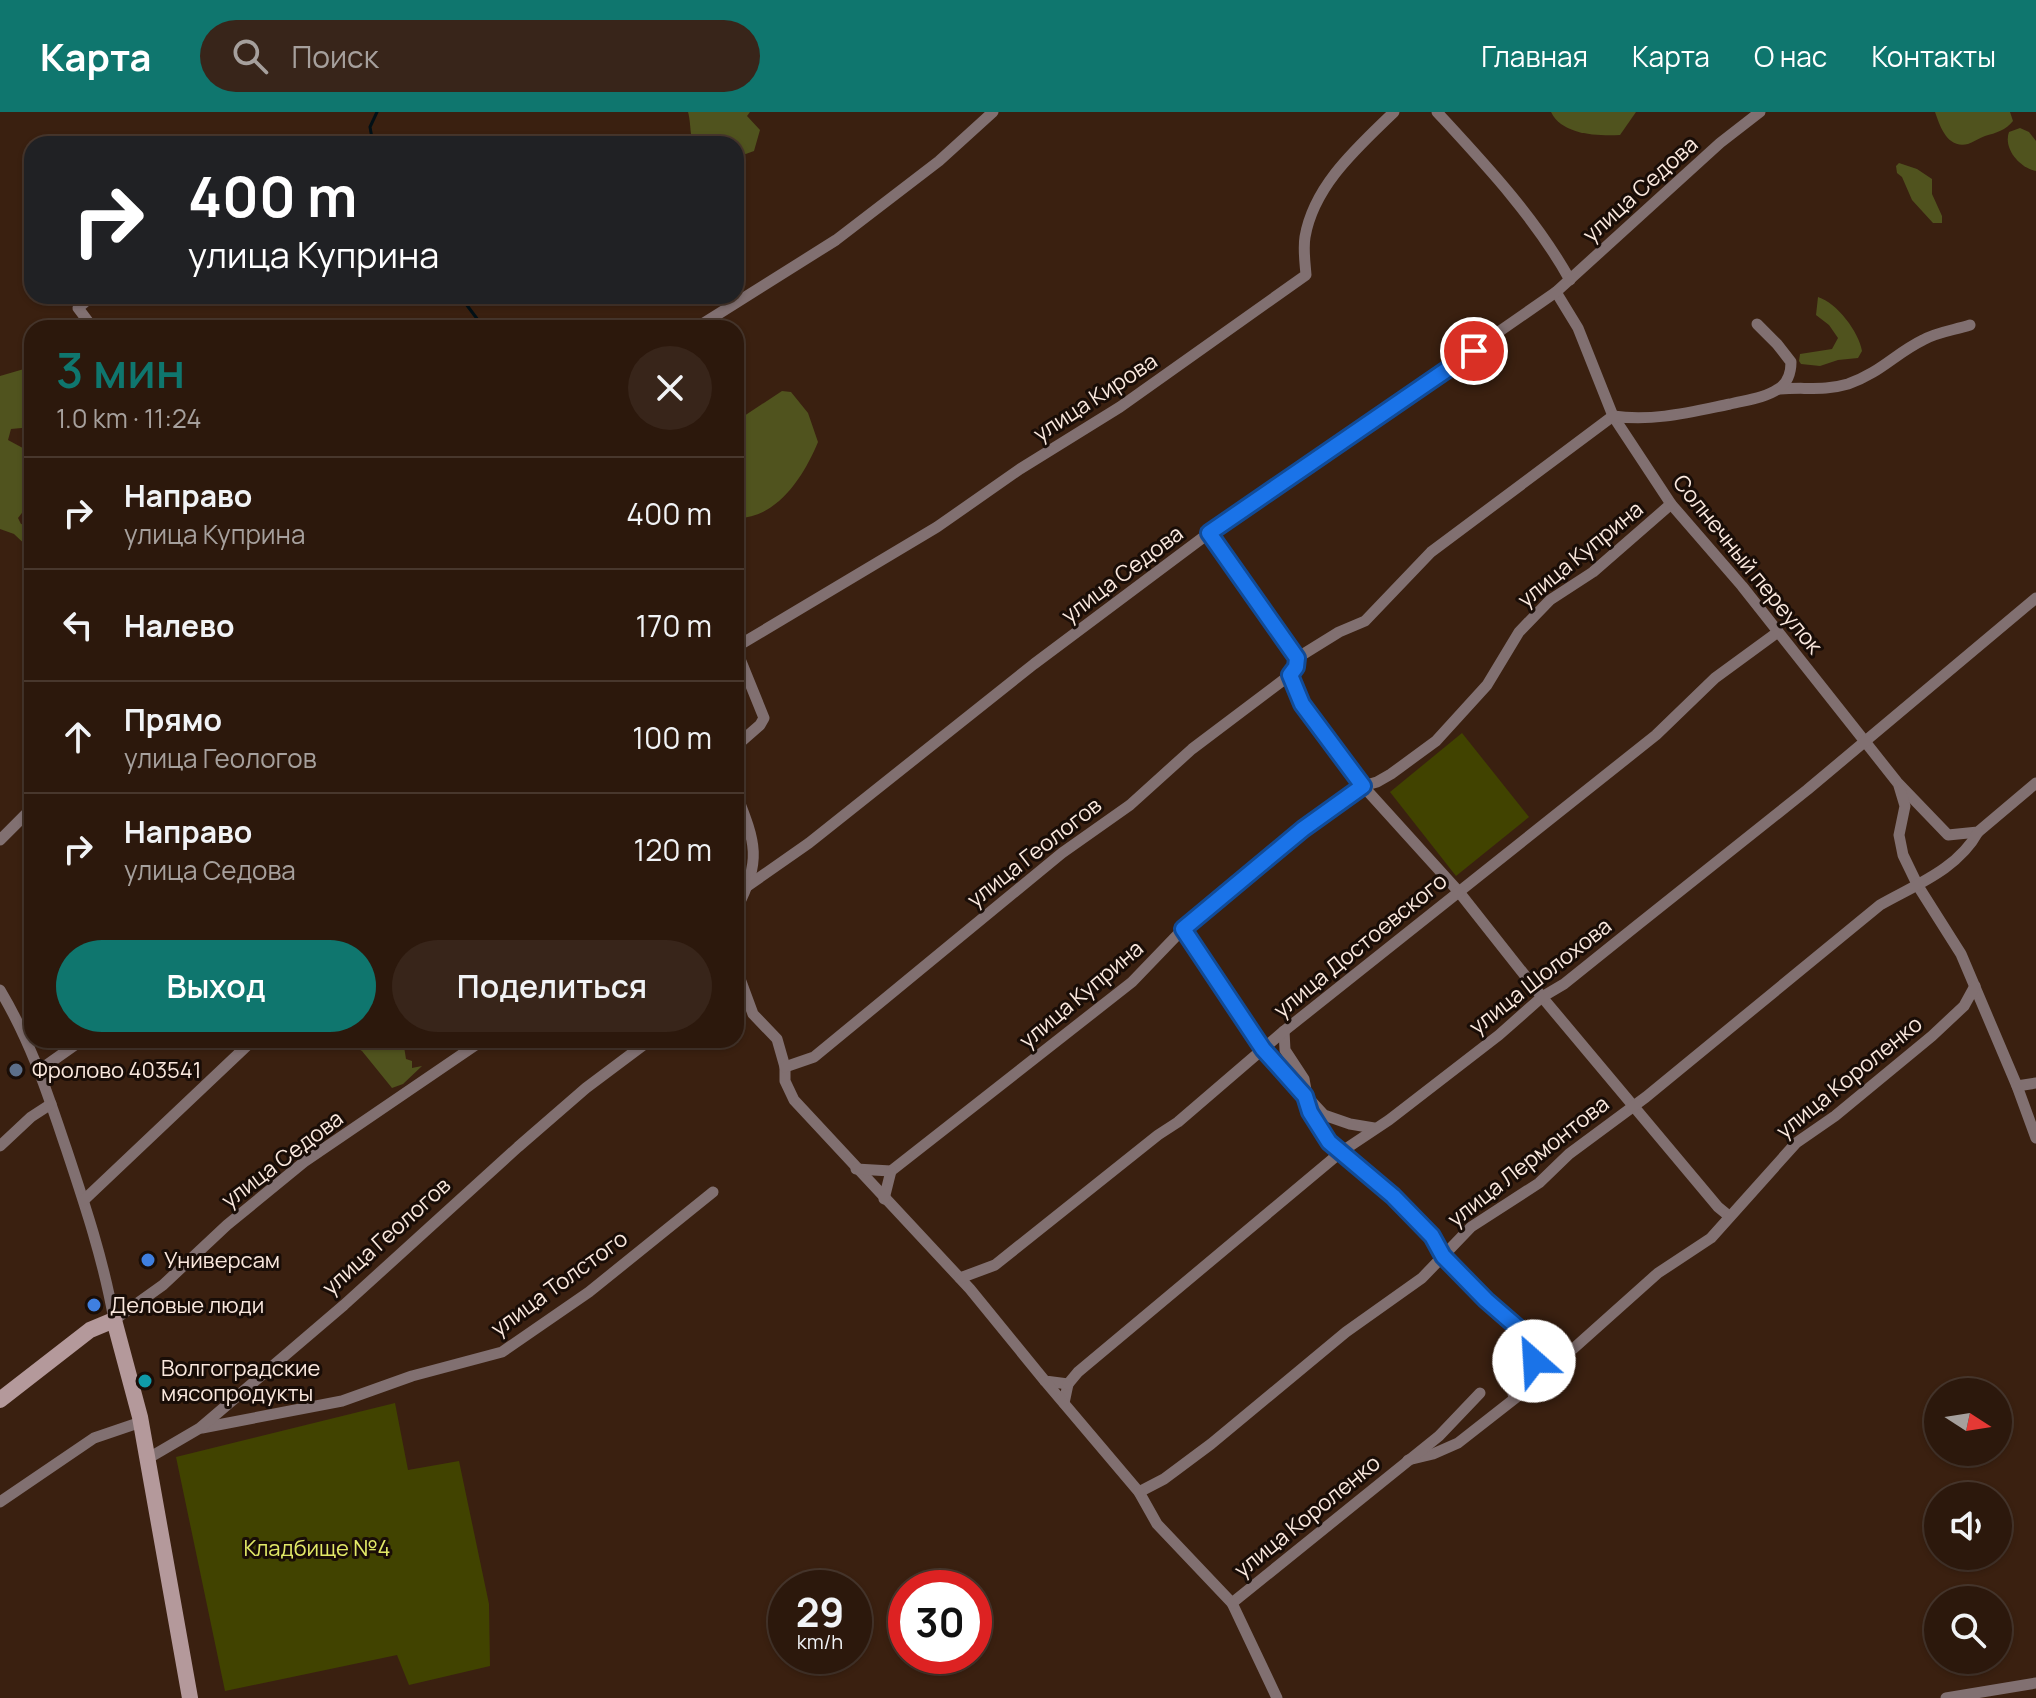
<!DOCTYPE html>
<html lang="ru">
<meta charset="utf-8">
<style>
body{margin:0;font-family:Manrope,sans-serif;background:#38251a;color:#f1f3f6;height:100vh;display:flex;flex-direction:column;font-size:30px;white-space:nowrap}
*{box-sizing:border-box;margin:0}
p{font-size:26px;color:#a6a09d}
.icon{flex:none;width:44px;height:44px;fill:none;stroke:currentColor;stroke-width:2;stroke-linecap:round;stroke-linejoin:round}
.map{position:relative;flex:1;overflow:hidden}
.side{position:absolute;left:24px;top:208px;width:720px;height:728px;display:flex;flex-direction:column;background:#2c180c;border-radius:24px;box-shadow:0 2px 6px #0004,0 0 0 2px #48372d}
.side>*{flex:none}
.banner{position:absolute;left:24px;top:24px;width:720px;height:168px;border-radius:24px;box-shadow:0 2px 6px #0004,0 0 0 2px #48372d;background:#202124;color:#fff;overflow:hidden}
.needle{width:52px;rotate:102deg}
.controls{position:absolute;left:1924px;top:1266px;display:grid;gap:16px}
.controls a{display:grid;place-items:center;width:88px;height:88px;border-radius:50%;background:#2c180c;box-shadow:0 2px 6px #0004,0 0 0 2px #48372d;font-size:40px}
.speed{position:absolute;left:768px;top:1458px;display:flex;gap:16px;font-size:40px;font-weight:700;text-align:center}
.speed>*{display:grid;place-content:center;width:104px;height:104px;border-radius:50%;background:#2c180c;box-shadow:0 2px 6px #0004,0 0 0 2px #48372d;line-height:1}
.speed small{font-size:20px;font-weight:400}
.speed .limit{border:12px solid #d22;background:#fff;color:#111}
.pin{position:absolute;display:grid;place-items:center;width:68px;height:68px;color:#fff;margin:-34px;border:4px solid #fff;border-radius:50%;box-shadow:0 2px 8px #0007}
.me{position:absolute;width:88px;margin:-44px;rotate:334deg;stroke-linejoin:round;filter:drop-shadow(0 0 6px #0008)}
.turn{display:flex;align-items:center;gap:28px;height:168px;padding:0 32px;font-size:36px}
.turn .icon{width:104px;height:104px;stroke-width:2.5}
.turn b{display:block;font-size:56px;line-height:68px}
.round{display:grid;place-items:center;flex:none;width:84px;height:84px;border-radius:42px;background:#38251a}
.summary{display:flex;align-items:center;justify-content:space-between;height:136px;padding:0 32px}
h1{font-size:48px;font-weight:600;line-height:60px;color:#0f766e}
.button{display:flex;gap:16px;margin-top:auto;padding:16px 32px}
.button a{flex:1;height:92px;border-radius:48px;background:#0f766e;color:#fff;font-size:32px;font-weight:600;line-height:92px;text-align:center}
.button a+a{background:#38251a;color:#f1f3f6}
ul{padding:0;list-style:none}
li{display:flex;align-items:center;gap:24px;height:112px;padding:0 32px;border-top:2px solid #48372d}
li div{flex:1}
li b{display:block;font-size:30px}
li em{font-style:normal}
header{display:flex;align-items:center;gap:48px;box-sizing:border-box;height:112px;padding:0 40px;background:#0f766e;color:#fff}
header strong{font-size:38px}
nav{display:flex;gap:44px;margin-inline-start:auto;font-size:28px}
.search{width:560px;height:72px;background:#38251a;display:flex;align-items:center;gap:20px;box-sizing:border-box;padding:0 28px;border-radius:44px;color:#a6a09d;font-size:30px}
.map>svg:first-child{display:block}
.green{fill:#414300}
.forest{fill:#50531e}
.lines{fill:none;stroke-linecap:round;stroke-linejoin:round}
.stream{stroke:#021016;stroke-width:3}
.street{stroke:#817071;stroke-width:11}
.secondary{stroke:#b4999b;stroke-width:16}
.route-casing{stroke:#114b97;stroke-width:20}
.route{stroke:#1a73e8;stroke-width:14}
.service-dot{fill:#5c6f8a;stroke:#190d07;stroke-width:3}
.shop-dot{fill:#3f7fe0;stroke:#190d07;stroke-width:3}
.culture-dot{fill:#0f9aa8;stroke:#190d07;stroke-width:3}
.labels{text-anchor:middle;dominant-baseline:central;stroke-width:6;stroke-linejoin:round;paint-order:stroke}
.street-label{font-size:22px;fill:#fae8de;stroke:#190d07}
.poi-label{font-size:22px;fill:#fae8de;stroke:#190d07;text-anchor:start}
.park-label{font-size:22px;fill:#e2e967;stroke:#190d07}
</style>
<header>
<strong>Карта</strong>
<div class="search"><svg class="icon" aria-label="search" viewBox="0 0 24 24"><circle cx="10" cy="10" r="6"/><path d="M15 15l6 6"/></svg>Поиск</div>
<nav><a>Главная</a><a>Карта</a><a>О нас</a><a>Контакты</a></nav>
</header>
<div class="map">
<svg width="2036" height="1586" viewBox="0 0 2036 1586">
<rect width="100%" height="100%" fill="#3a2010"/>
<g class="green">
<polygon points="1462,621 1529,705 1456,764 1390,680"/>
<polygon points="395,1291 408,1358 459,1349 489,1492 490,1554 409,1573 397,1543 225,1579 176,1345"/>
</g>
<g class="forest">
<path d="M 688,0 L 750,0 L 747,4 L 760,18 L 754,39 L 743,43 L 741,76 L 736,78 L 736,32 L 694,32 C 690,27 691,10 688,0 Z"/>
<path d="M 1551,0 L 1636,0 L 1620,23 C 1597,24 1562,23 1551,0 Z"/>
<path d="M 1935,0 L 2010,0 L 2013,9 C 2006,18 1996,21 1985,24 C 1980,26 1973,30 1968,32 C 1947,37 1940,14 1935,0 Z"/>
<path d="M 2020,16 L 2029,20 L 2036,29 L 2036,59 C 2020,56 2003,37 2009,20 Z"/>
<polygon points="1899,51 1917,57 1932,67 1932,82 1942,104 1942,111 1933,111 1912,88 1902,65 1897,61 1896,54"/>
<path d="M 1818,185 C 1837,191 1859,220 1862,239 L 1858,246 L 1838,248 L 1820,254 L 1801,252 L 1799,249 L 1800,242 L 1832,237 L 1838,226 L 1829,213 L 1816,203 Z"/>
<polygon points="24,257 25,264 32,265 32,315 11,317 8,328 32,341 32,388 18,406 21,412 32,414 32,439 14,422 0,417 0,264"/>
<path d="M 782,279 L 791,280 L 808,301 L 818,330 C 804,364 777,407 736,406 L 736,345 L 741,344 L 742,334 L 736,322 L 741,306 Z"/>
<polygon points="344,928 403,928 406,947 412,949 412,956 422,954 403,972 392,976 362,939"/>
</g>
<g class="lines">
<g class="stream">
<polyline points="373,32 370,15 377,0"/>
<polyline points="460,184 484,216"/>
</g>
<g class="street">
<path d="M 1437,0 C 1485,52 1535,105 1570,168"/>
<polyline points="1556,180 1578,216 1613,304 1671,392 1742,474 1897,670 1948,723 1978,720 2036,671"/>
<polyline points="92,184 78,196 93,216"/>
<polyline points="696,216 836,128 939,49 993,0"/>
<path d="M 1780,277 C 1803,275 1825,279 1848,272 C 1880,261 1896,241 1923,228 C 1937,220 1955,218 1970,213"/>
<path d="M 736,535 L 937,415 L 1020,357 L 1120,295 L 1306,163 C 1305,150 1303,137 1305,125 C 1314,73 1358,35 1394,0"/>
<polyline points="736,537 764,606 760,613 736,634"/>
<path d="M 1297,546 L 1339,520 L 1365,509 L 1431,440 L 1613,304 C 1653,310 1691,300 1730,292 C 1746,288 1765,286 1778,277 C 1787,272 1791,261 1791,250 L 1777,232 L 1757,212"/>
<polyline points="1290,563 1302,592 1363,674 1459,780 1542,885 1718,1095 1729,1104"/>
<polyline points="1899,674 1905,694 1899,723 1903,743 1918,774 1961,842 2017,974 2036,1026"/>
<path d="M 736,681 C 756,732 762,747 736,798"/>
<polyline points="0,728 32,696"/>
<polyline points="736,782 809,731 1034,552 1209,421 1556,180 1720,31 1760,0"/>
<polyline points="1183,817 1263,937 1324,1003 1350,1012 1374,1016"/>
<polyline points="736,856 753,902 777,927 785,955 785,969 794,988 970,1177 1045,1269 1068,1272 1064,1291"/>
<path d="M 0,878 C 31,930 47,980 66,1036 C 85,1093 104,1150 114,1208 L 163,1173 L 227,1113 L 304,1050 L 483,928"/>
<polyline points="1284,919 1285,938 1304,967 1310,1000 1329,1030 1393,1084 1432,1124 1443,1144 1486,1188 1525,1222 1534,1249 1527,1264 1513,1282"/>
<polyline points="785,955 814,945 1062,741 1130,693 1192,637 1290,563 1296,555 1297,546 1209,421"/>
<polyline points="41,957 82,928"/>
<polyline points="2017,974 2036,971"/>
<polyline points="0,1034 31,1005 51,992"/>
<polyline points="856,1057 891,1059 1132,870 1183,817 1303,717 1363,674 1377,670 1391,662 1436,629 1487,573 1519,520 1550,488 1593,460 1671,392"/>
<polyline points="884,1087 891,1059"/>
<polyline points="84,1088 253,928"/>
<polyline points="960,1166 995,1153 1158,1023 1178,1010 1284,919 1656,623 1715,566 1778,520"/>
<polyline points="1045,1269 1139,1380 1157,1412 1232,1491 1277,1586"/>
<polyline points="1068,1272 1078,1260 1341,1040 1389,1008 1499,923 1542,885 1564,872 1635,815 1807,678 2036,486"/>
<polyline points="202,1316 342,1289 412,1264 502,1240 589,1180 713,1080"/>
<polyline points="147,1347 200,1316 344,1193 518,1035 586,976 650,928"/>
<polyline points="1408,1348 1433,1342 1458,1331 1536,1270 1658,1161 1711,1126 1796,1031 1835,1004 1932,924 1964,894 1975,874"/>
<path d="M 1139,1380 L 1164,1367 L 1211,1332 L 1346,1220 L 1422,1166 L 1471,1115 L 1539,1071 L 1569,1042 L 1646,985 L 1880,793 C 1915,773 1958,757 1978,720"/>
<polyline points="0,1390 94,1326 141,1310"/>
<polyline points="1232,1491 1439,1324 1480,1281"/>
<polyline points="1946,1586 2036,1571"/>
</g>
<polyline class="secondary" points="0,1288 90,1218 114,1208 140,1305 190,1586"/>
</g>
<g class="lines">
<g class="route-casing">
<polyline id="route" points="1474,239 1209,421 1297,546 1296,555 1290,563 1302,592 1363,674 1303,717 1183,817 1263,937 1305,984 1310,1000 1329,1030 1393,1084 1432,1124 1443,1144 1486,1188 1525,1222 1534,1249"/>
</g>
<use href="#route" class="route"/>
</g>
<circle class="service-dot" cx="16" cy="958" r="8"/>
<g class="shop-dot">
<circle cx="148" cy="1148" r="8"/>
<circle cx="94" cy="1193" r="8"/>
</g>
<circle class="culture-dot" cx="145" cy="1269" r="8"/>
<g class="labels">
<g class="street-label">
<text transform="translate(1640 77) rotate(-42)">улица Седова</text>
<text transform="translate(1095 285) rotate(-33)">улица Кирова</text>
<text transform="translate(1580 442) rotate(-39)">улица Куприна</text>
<text transform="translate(1748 452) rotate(51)">Солнечный переулок</text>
<text transform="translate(1122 462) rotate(-37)">улица Седова</text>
<text transform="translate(1034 740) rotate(-38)">улица Геологов</text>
<text transform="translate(1360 833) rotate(-39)">улица Достоевского</text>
<text transform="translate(1540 864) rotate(-38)">улица Шолохова</text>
<text transform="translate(1081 882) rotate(-40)">улица Куприна</text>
<text transform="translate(1849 965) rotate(-39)">улица Короленко</text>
<text transform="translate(282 1047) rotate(-37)">улица Седова</text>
<text transform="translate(1528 1049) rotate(-38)">улица Лермонтова</text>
<text transform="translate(386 1124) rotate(-42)">улица Геологов</text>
<text transform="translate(559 1171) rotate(-36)">улица Толстого</text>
<text transform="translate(1307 1404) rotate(-39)">улица Короленко</text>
</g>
<g class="poi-label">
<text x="32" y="958">Фролово 403541</text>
<text x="164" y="1148">Универсам</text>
<text x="110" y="1193">Деловые люди</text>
<text x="161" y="1256">Волгоградские<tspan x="161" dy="25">мясопродукты</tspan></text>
</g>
<g class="park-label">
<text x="317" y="1436">Кладбище №4</text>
</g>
</g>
</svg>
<div class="controls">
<a><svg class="needle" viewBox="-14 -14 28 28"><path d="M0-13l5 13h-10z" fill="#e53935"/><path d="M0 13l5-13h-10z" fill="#a6a09d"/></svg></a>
<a><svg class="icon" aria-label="sound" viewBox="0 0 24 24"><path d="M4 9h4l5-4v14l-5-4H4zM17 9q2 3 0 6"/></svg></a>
<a><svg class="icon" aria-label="search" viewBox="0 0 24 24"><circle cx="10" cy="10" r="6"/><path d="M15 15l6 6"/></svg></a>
</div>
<div class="speed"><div>29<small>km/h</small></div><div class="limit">30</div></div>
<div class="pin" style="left:1474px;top:239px;background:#d93025"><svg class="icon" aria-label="arrive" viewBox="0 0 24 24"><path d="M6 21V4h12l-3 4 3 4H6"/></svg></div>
<svg class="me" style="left:1534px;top:1249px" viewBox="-20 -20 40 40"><circle r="19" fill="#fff"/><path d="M0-13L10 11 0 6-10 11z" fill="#1a73e8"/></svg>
<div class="banner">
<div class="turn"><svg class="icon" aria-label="right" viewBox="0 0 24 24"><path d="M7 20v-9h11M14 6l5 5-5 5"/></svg><div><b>400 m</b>улица Куприна</div></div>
</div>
<section class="side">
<div class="summary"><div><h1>3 мин</h1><p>1.0 km · 11:24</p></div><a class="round"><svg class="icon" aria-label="close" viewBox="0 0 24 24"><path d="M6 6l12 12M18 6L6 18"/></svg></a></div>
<ul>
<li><svg class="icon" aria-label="right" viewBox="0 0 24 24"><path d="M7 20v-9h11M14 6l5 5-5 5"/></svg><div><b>Направо</b><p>улица Куприна</p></div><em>400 m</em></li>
<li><svg class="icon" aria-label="left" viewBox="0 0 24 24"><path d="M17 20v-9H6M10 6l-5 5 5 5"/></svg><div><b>Налево</b></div><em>170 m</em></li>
<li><svg class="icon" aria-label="ahead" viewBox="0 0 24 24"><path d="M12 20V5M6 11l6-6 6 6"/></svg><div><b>Прямо</b><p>улица Геологов</p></div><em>100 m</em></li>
<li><svg class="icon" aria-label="right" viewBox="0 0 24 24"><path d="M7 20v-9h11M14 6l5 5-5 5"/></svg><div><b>Направо</b><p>улица Седова</p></div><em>120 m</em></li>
</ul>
<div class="button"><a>Выход</a><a>Поделиться</a></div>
</section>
</div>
